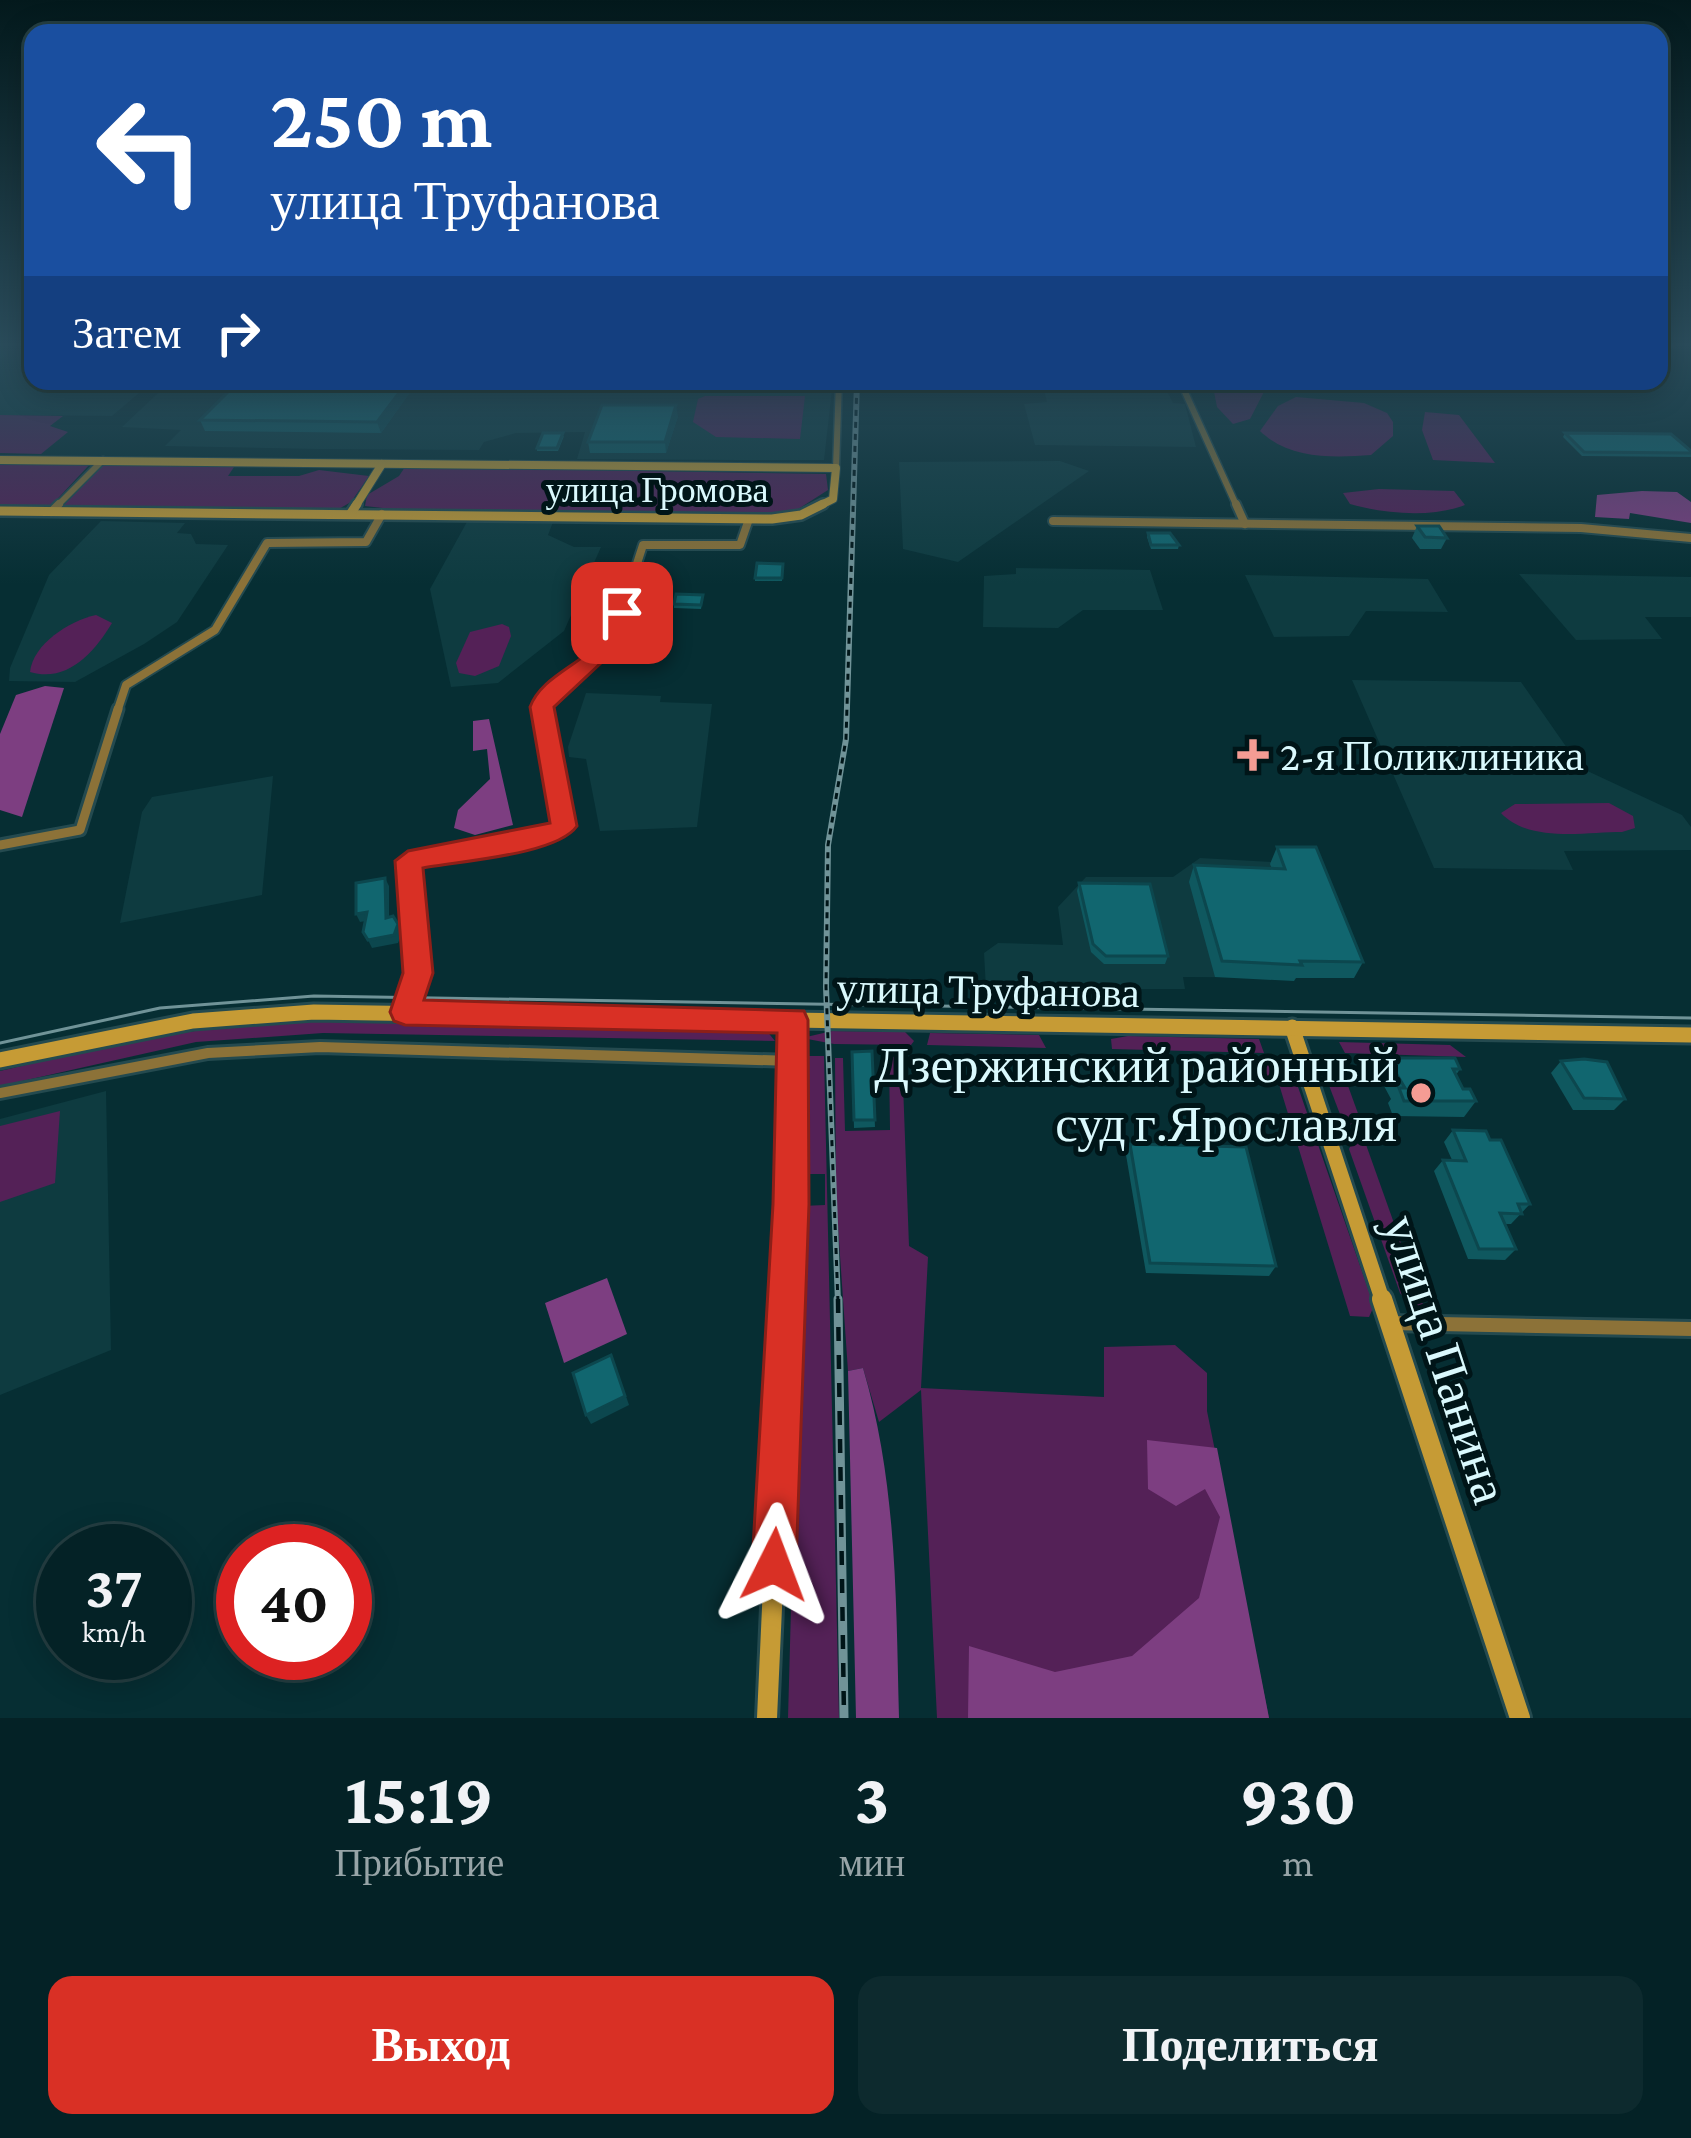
<!DOCTYPE html>
<html lang="ru">
<meta charset="utf-8">
<style>
body{margin:0;font-family:"Crimson Pro",serif;background:#0d2a2e;color:#f1f3f6;height:100vh;display:flex;flex-direction:column;font-size:45px;white-space:nowrap}
*{box-sizing:border-box;margin:0}
p{font-size:39px;color:#97a4a7}
.icon{flex:none;width:66px;height:66px;fill:none;stroke:currentColor;stroke-width:2;stroke-linecap:round;stroke-linejoin:round}
.map{position:relative;height:1718px;overflow:hidden}
.sheet{display:flex;flex-direction:column;background:#042226;flex:1}
.sheet>*{flex:none}
.hud{position:absolute;left:24px;top:24px;width:1644px;height:366px;border-radius:24px;box-shadow:0 6px 30px #0003,0 0 0 3px #253f43;background:#1a4fa0;color:#fff;overflow:hidden}
.speed{position:absolute;left:36px;top:1524px;display:flex;gap:24px;font-size:60px;font-weight:700;text-align:center}
.speed>*{display:grid;place-content:center;width:156px;height:156px;border-radius:50%;background:#042226;box-shadow:0 6px 30px #0003,0 0 0 3px #253f43;line-height:1}
.speed small{font-size:30px;font-weight:400}
.speed .limit{border:18px solid #d22;background:#fff;color:#111}
.pin{position:absolute;display:grid;place-items:center;width:102px;height:102px;color:#fff;margin:-51px;border-radius:24px;box-shadow:0 6px 18px #0006}
.me{position:absolute;width:132px;margin:-66px;rotate:3deg;stroke-linejoin:round;filter:drop-shadow(0 0 9px #0008)}
.turn{display:flex;align-items:center;gap:42px;height:252px;padding:0 48px;font-size:54px}
.turn .icon{width:156px;height:156px;stroke-width:2.5}
.turn b{display:block;font-size:84px;line-height:102px}
.then{display:flex;align-items:center;height:114px;padding:0 48px;background:#0003;gap:24px;font-size:45px}
.eta{display:flex;justify-content:space-evenly;align-items:center;height:204px;text-align:center}
.eta b{font-size:72px;font-weight:700;line-height:84px}
.button{display:flex;gap:24px;margin-top:auto;padding:24px 48px}
.button a{flex:1;height:138px;border-radius:24px;background:#d93025;color:#fff;font-size:48px;font-weight:700;line-height:138px;text-align:center}
.button a+a{background:#0d2a2e;color:#f1f3f6}
.map>svg:first-child{display:block}
.built{fill:#0e3b40}
.green{fill:#542157}
.forest{fill:#7d3e81}
.lines{fill:none;stroke-linecap:round;stroke-linejoin:round}
.street-far4-casing{stroke:#244a4f;stroke-width:9}
.street-far3-casing{stroke:#244a4f;stroke-width:12}
.street-far2-casing{stroke:#244a4f;stroke-width:15}
.street-far1-casing{stroke:#244a4f;stroke-width:16}
.street-casing{stroke:#244a4f;stroke-width:20}
.secondary-far3-casing{stroke:#244a4f;stroke-width:10}
.secondary-far2-casing{stroke:#244a4f;stroke-width:14}
.secondary-far1-casing{stroke:#244a4f;stroke-width:21}
.secondary-casing{stroke:#244a4f;stroke-width:26}
.street-far4{stroke:#8c7238;stroke-width:6}
.street-far3{stroke:#8c7238;stroke-width:8}
.street-far2{stroke:#8c7238;stroke-width:9}
.street-far1{stroke:#8c7238;stroke-width:10}
.street{stroke:#8c7238;stroke-width:14}
.secondary-far3{stroke:#c69b35;stroke-width:8}
.secondary-far2{stroke:#c69b35;stroke-width:9}
.secondary-far1{stroke:#c69b35;stroke-width:15}
.secondary{stroke:#c69b35;stroke-width:20}
.tram{stroke:#709398;stroke-width:3}
.rail-far1-casing{stroke:#709398;stroke-width:6}
.rail-casing{stroke:#709398;stroke-width:9}
.rail-far1{stroke:#001518;stroke-width:3;stroke-dasharray:6;stroke-linecap:butt}
.rail{stroke:#001518;stroke-width:4.5;stroke-dasharray:14;stroke-linecap:butt}
.wall{fill:#0f585f}
.shaded-wall{fill:#0c474e}
.building{fill:#11666f;stroke:#0c474e;stroke-width:3}
.route{fill:#d93025;stroke:#8d1f18;stroke-width:3}
.poi-dot{fill:#f59c94;stroke:#001518;stroke-width:4.5}
.labels{text-anchor:middle;dominant-baseline:central;stroke-width:10;stroke-linejoin:round;paint-order:stroke}
.far-street-label{font-size:36px;fill:#daf9fd;stroke:#001518}
.poi-label{font-size:42px;fill:#daf9fd;stroke:#001518;text-anchor:start}
.street-label{font-size:42px;fill:#daf9fd;stroke:#001518}
.near-poi-label{font-size:51px;fill:#daf9fd;stroke:#001518;text-anchor:end}
.near-street-label{font-size:51px;fill:#daf9fd;stroke:#001518}
</style>
<div class="map">
<svg width="1691" height="1718" viewBox="0 0 1691 1718">
<rect width="100%" height="100%" fill="#062e33"/>
<g class="built">
<polygon points="0,344 33,344 33,381 153,381 112,416 0,415"/>
<polygon points="171,381 833,381 824,460 735,460 577,459 585,432 516,433 484,442 479,450 318,449 165,446 181,430 122,427"/>
<polygon points="1042,382 1163,383 1173,403 1185,404 1196,447 1035,445 1024,404 1047,402"/>
<polygon points="1060,461 1089,471 958,562 903,549 899,462"/>
<polygon points="468,520 553,522 548,535 574,547 601,547 564,631 498,683 451,687 430,589"/>
<polygon points="101,521 185,523 177,533 191,534 196,544 228,545 177,622 144,644 75,682 9,681 10,668 49,575"/>
<polygon points="1016,568 1150,570 1163,610 1083,610 1058,628 983,627 984,576 1016,574"/>
<polygon points="1519,574 1691,577 1691,617 1645,617 1662,639 1576,640"/>
<polygon points="1245,575 1428,579 1448,612 1366,611 1349,636 1274,637"/>
<polygon points="1352,680 1521,682 1581,768 1682,815 1691,827 1691,850 1564,851 1573,870 1434,868"/>
<polygon points="586,693 661,696 660,702 712,704 697,827 600,831 586,759 569,757 568,747"/>
<polygon points="273,776 262,895 120,923 142,812 152,797"/>
<polygon points="1200,858 1309,864 1354,978 1183,977 1185,989 986,989 984,953 998,943 1063,945 1058,907 1086,877 1173,877"/>
<polygon points="106,1091 111,1350 0,1395 0,1119"/>
</g>
<g class="green">
<polygon points="1212,381 1267,381 1267,386 1250,419 1233,424 1217,407"/>
<polygon points="705,396 805,396 800,439 716,437 693,422 698,399"/>
<path d="M 1296,397 L 1364,403 L 1387,413 L 1393,422 L 1393,436 L 1371,455 C 1332,458 1289,459 1260,431 L 1278,406 Z"/>
<polygon points="1425,412 1459,415 1495,463 1433,460 1422,430"/>
<polygon points="0,415 63,416 50,426 68,432 41,454 0,453"/>
<polygon points="105,463 236,464 228,476 299,476 319,470 369,476 351,502 337,510 61,508"/>
<polygon points="0,464 90,464 49,508 0,507"/>
<polygon points="405,467 826,474 828,490 792,513 770,516 418,512 365,506 367,495 399,476"/>
<path d="M 1379,489 L 1454,491 L 1465,505 C 1432,518 1385,514 1350,504 L 1343,493 Z"/>
<path d="M 96,615 L 112,623 C 94,653 67,683 30,672 C 33,644 69,621 96,615 Z"/>
<polygon points="502,624 509,627 511,636 499,666 475,676 459,673 456,663 470,632"/>
<path d="M 1609,803 L 1633,816 L 1635,828 L 1622,832 C 1585,832 1529,843 1501,813 L 1515,804 Z"/>
<path d="M 298,1020 L 756,1028 L 766,1030 L 775,1041 L 323,1033 L 196,1042 L 0,1086 L 0,1071 C 99,1048 196,1026 298,1020 Z"/>
<polygon points="832,1031 905,1032 914,1041 911,1045 834,1044 802,1038"/>
<polygon points="930,1033 1039,1035 1046,1048 927,1045"/>
<polygon points="1128,1036 1259,1039 1264,1053 1112,1049 1111,1039"/>
<polygon points="1339,1042 1450,1045 1466,1057 1345,1053"/>
<polygon points="801,1056 824,1056 839,1718 788,1718 802,1206 825,1205 825,1174 803,1174"/>
<polygon points="889,1057 902,1057 909,1246 928,1257 921,1388 1104,1397 1104,1347 1175,1345 1207,1373 1207,1411 1269,1718 937,1718 921,1390 879,1422 863,1368 848,1371 836,1198 835,1058 843,1058 845,1131 890,1130"/>
<polygon points="1255,1060 1289,1061 1374,1306 1369,1317 1350,1316 1278,1081 1259,1076"/>
<polygon points="1339,1061 1364,1130 1343,1122 1320,1062"/>
<polygon points="60,1111 55,1183 0,1202 0,1126"/>
<polygon points="1364,1139 1426,1313 1414,1311 1400,1293 1349,1149 1353,1141"/>
</g>
<g class="forest">
<polygon points="1642,491 1677,492 1691,502 1691,523 1630,513 1629,519 1595,517 1597,495"/>
<polygon points="45,686 64,688 22,817 0,810 0,734 16,695"/>
<polygon points="489,719 513,825 475,835 454,828 458,810 490,779 487,749 473,751 473,721"/>
<polygon points="607,1278 627,1334 564,1363 545,1303"/>
<path d="M 863,1368 C 897,1483 896,1599 899,1718 L 856,1718 L 848,1371 Z"/>
<polygon points="1147,1440 1217,1448 1269,1718 968,1718 969,1646 1055,1672 1132,1656 1199,1598 1220,1517 1205,1489 1176,1506 1148,1489"/>
</g>
<g class="lines">
<g class="street-far4-casing">
<g id="street-far4">
<polyline points="1659,344 1673,344"/>
<polyline points="1180,381 1237,507"/>
<polyline points="836,468 839,381"/>
<polyline points="56,507 103,460"/>
</g>
</g>
<g class="street-far3-casing">
<g id="street-far3">
<polyline points="1236,504 1245,524"/>
<polyline points="51,512 59,504"/>
<polyline points="1053,521 1581,528 1691,538"/>
<polyline points="117,712 126,685 215,630 267,543 366,542 382,514"/>
<polyline points="543,712 545,698 612,641 643,545 740,545 749,519"/>
</g>
</g>
<g class="street-far2-casing">
<g id="street-far2">
<polyline points="0,845 80,830 118,709"/>
<polyline points="418,972 408,861 550,835 564,826 542,709"/>
</g>
</g>
<g class="street-far1-casing">
<g id="street-far1">
<polyline points="405,1012 418,969"/>
<polyline points="0,1093 208,1053 320,1047 792,1061"/>
</g>
</g>
<g class="street-casing">
<polyline id="street" points="1390,1323 1691,1329"/>
</g>
<g class="secondary-far3-casing">
<g id="secondary-far3">
<polyline points="0,460 836,468 833,499 817,507"/>
<polyline points="355,507 382,464"/>
</g>
</g>
<g class="secondary-far2-casing">
<g id="secondary-far2">
<polyline points="0,511 772,519 801,515 823,504"/>
<polyline points="351,513 357,504"/>
</g>
</g>
<g class="secondary-far1-casing">
<g id="secondary-far1">
<polyline points="1292,1027 1383,1302"/>
<polyline points="0,1060 193,1021 314,1012 1691,1035"/>
<polyline points="786,1302 793,1020"/>
</g>
</g>
<g class="secondary-casing">
<g id="secondary">
<polyline points="1382,1299 1520,1718"/>
<polyline points="767,1718 786,1299"/>
</g>
</g>
<use href="#street-far4" class="street-far4"/>
<use href="#street-far3" class="street-far3"/>
<use href="#street-far2" class="street-far2"/>
<use href="#street-far1" class="street-far1"/>
<use href="#street" class="street"/>
<use href="#secondary-far3" class="secondary-far3"/>
<use href="#secondary-far2" class="secondary-far2"/>
<use href="#secondary-far1" class="secondary-far1"/>
<use href="#secondary" class="secondary"/>
<polyline class="tram" points="0,1043 160,1008 314,996 1691,1018"/>
<g class="rail-far1-casing">
<polyline id="rail-far1" points="838,1302 826,987 828,845 846,739 857,381"/>
</g>
<g class="rail-casing">
<polyline id="rail" points="838,1299 844,1718"/>
</g>
<use href="#rail-far1" class="rail-far1"/>
<use href="#rail" class="rail"/>
</g>
<g class="wall">
<polygon points="418,381 381,433 205,431 200,420"/>
<polygon points="613,381 661,381 657,391 615,391"/>
<polygon points="697,381 772,381 771,389 698,389"/>
<polygon points="678,416 666,453 590,453 588,442"/>
<polygon points="1565,433 1691,451 1691,457 1582,456 1563,437"/>
<polygon points="564,436 558,451 537,451 537,448"/>
<polygon points="1417,526 1447,538 1441,549 1420,549 1412,538"/>
<polygon points="1148,533 1179,545 1178,549 1151,549 1147,537"/>
<polygon points="783,564 782,581 755,581 755,578"/>
<polygon points="703,599 701,609 674,608 674,604"/>
<polygon points="1277,847 1363,962 1354,978 1296,978 1294,981 1215,977 1189,882 1194,865 1272,869 1270,864"/>
<polygon points="1079,883 1168,956 1165,964 1104,964 1091,952 1077,891"/>
<polygon points="872,1051 875,1127 854,1128 852,1052"/>
<polygon points="1387,1058 1460,1069 1456,1075 1463,1089 1476,1101 1464,1117 1393,1116 1388,1103 1391,1099 1377,1073"/>
<polygon points="1561,1061 1625,1099 1614,1110 1573,1110 1551,1073"/>
<polygon points="1453,1130 1490,1140 1530,1204 1511,1224 1505,1224 1516,1249 1505,1260 1468,1259 1434,1171 1443,1160 1452,1160 1444,1142"/>
<polygon points="1130,1144 1276,1266 1269,1276 1146,1273 1126,1155"/>
</g>
<g class="shaded-wall">
<polygon points="1,345 7,355 0,359 0,346"/>
<polygon points="408,381 418,381 381,433 377,422"/>
<polygon points="676,405 678,416 666,453 665,442"/>
<polygon points="385,878 389,886 389,926 386,918"/>
<polygon points="367,912 371,920 360,922 356,914"/>
<polygon points="398,924 402,933 398,943 372,948 368,940"/>
<polygon points="615,1364 629,1405 591,1424 586,1415"/>
</g>
<g class="building">
<polygon points="239,381 408,381 377,422 200,420"/>
<polygon points="602,405 676,405 665,442 588,442"/>
<polygon points="543,433 563,433 557,448 537,448"/>
<polygon points="1565,433 1671,434 1691,451 1691,453 1584,452"/>
<polygon points="1417,526 1439,526 1447,538 1425,537"/>
<polygon points="1148,533 1170,533 1179,545 1151,545"/>
<polygon points="757,563 783,564 782,578 755,578"/>
<polygon points="676,594 703,595 701,605 674,604"/>
<polygon points="1277,847 1316,847 1363,962 1300,961 1302,965 1222,961 1194,865 1285,869"/>
<polygon points="385,878 386,918 393,916 398,924 394,935 368,940 363,932 367,912 356,914 356,883"/>
<polygon points="1079,883 1150,884 1168,956 1106,956 1093,944"/>
<polygon points="872,1051 875,1120 854,1120 852,1052"/>
<polygon points="1387,1058 1455,1058 1460,1069 1453,1069 1463,1089 1470,1089 1476,1101 1404,1101 1399,1088 1405,1088"/>
<polygon points="1584,1059 1607,1062 1625,1099 1584,1098 1561,1061"/>
<polygon points="1453,1130 1486,1131 1490,1140 1501,1140 1530,1204 1518,1204 1522,1214 1500,1213 1516,1249 1479,1249 1443,1160 1466,1161"/>
<polygon points="1130,1144 1246,1147 1276,1266 1150,1263"/>
<polygon points="611,1355 625,1396 586,1415 573,1373"/>
</g>
<linearGradient id="sky" x2="0" y2="1"><stop stop-color="#03191c"/><stop offset="0.59" stop-color="#2a4c5b"/><stop offset="1" stop-color="#2a4c5b" stop-opacity="0"/></linearGradient>
<rect width="1691" height="584" fill="url(#sky)"/>
<path class="route" d="M 622,607 L 633,613 L 619,646 L 554,707 L 577,826 C 557,855 459,861 423,868 L 433,973 L 424,1000 L 804,1011 L 808,1020 L 809,1204 L 796,1565 L 790,1581 L 774,1588 L 758,1581 L 752,1565 L 773,1204 L 777,1033 L 405,1025 L 394,1021 L 390,1012 L 403,973 L 395,861 L 408,851 L 550,823 L 530,707 C 542,675 583,665 602,638 C 611,625 606,614 622,607 Z"/>
<g class="poi-dot">
<path d="M1247 737h12v12h12v12h-12v12h-12v-12h-12v-12h12z"/>
<circle cx="1421" cy="1093" r="12"/>
</g>
<g class="labels">
<g class="far-street-label">
<text x="657" y="490">улица Громова</text>
</g>
<g class="poi-label">
<text x="1280" y="755">2-я Поликлиника</text>
</g>
<g class="street-label">
<text transform="translate(988 990) rotate(1)">улица Труфанова</text>
</g>
<g class="near-poi-label">
<text x="1397" y="1064">Дзержинский районный<tspan x="1397" dy="59">суд г.Ярославля</tspan></text>
</g>
<g class="near-street-label">
<text transform="translate(1446 1359) rotate(72)">улица Панина</text>
</g>
</g>
</svg>
<div class="speed"><div>37<small>km/h</small></div><div class="limit">40</div></div>
<div class="pin" style="left:622px;top:613px;background:#d93025"><svg class="icon" aria-label="arrive" viewBox="0 0 24 24"><path d="M6 21V4h12l-3 4 3 4H6"/></svg></div>
<svg class="me" style="left:774px;top:1565px" viewBox="-20 -20 40 40"><path d="M0-17L14 15 0 8-14 15z" fill="#d93025" stroke="#fff" stroke-width="4"/></svg>
<div class="hud">
<div class="turn"><svg class="icon" aria-label="left" viewBox="0 0 24 24"><path d="M17 20v-9H6M10 6l-5 5 5 5"/></svg><div><b>250 m</b>улица Труфанова</div></div>
<div class="then">Затем<svg class="icon" aria-label="right" viewBox="0 0 24 24"><path d="M7 20v-9h11M14 6l5 5-5 5"/></svg></div>
</div>
</div>
<section class="sheet">
<div class="eta">
<div><b>15:19</b><p>Прибытие</p></div>
<div><b>3</b><p>мин</p></div>
<div><b>930</b><p>m</p></div>
</div>
<div class="button"><a>Выход</a><a>Поделиться</a></div>
</section>
